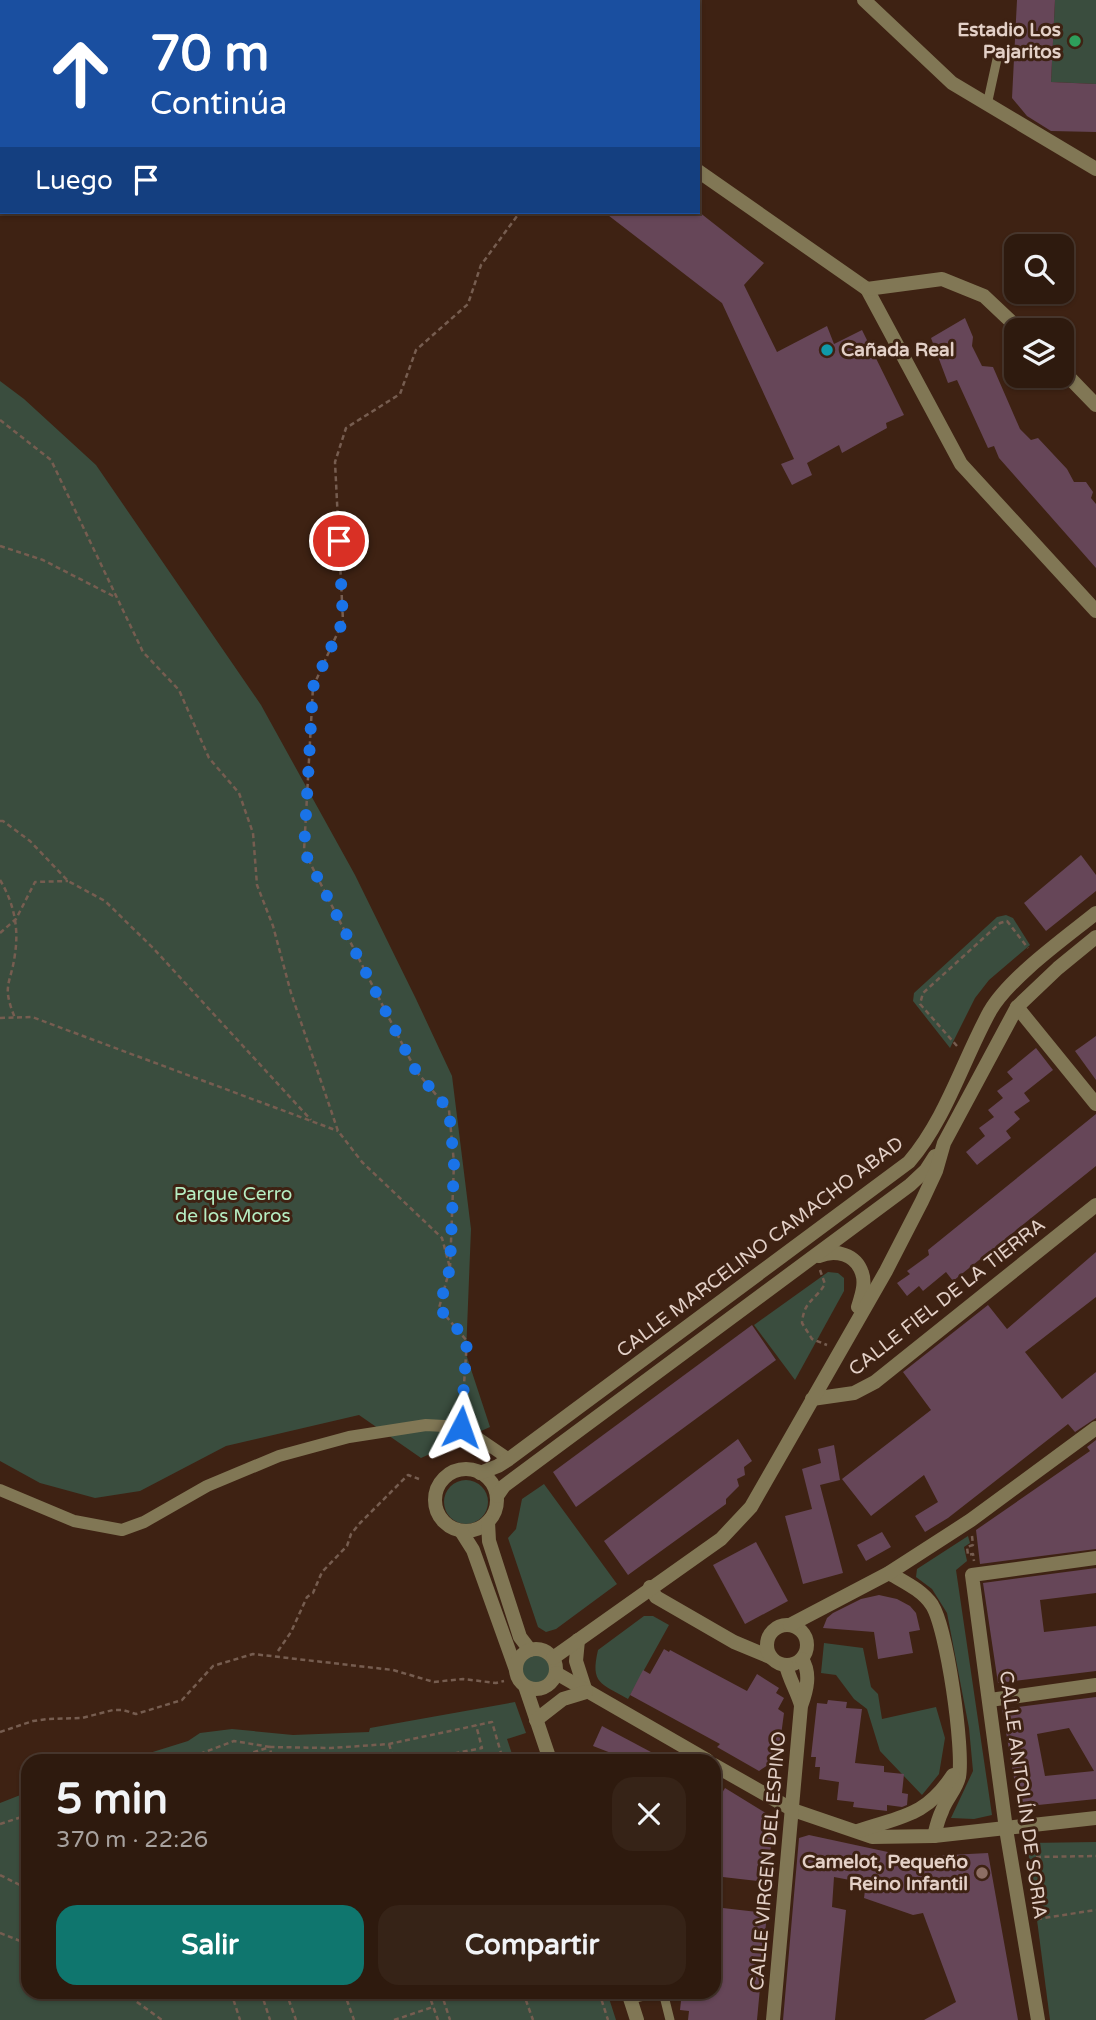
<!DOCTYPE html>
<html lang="es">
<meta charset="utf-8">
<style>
body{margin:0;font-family:"Varela Round",sans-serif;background:#362317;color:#f1f3f6;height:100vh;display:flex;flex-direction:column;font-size:26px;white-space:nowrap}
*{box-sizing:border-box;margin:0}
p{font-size:23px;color:#a7a19e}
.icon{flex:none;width:38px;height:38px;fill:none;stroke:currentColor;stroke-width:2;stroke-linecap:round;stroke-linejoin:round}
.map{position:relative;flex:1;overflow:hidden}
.details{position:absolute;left:21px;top:1754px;width:700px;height:245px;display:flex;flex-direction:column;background:#2e1a0e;border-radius:21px;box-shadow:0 2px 5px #0004,0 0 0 2px #49382e}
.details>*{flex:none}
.guide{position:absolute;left:0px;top:0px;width:700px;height:214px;box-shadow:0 2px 5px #0004,0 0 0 2px #49382e;background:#1a4fa0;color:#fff;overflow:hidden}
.tools{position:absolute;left:1004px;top:234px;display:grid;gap:14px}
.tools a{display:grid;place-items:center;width:70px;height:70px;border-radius:14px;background:#2e1a0e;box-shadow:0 2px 5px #0004,0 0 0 2px #49382e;font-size:35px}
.pin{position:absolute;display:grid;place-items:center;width:60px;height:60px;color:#fff;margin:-30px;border:4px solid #fff;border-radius:50%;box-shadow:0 2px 7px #0007}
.me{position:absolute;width:77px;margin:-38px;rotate:4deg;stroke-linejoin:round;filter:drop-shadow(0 0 5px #0008)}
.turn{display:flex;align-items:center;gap:24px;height:147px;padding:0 35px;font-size:32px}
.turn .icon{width:91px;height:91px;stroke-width:2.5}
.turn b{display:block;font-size:49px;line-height:60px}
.then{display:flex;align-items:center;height:66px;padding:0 35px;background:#0003;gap:14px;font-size:26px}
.round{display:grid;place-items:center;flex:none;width:74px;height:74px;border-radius:21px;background:#362317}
.summary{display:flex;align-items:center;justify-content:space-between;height:119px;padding:0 35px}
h1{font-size:42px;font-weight:700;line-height:52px}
.cta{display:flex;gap:14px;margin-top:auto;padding:14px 35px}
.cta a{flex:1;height:80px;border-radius:21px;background:#0f766e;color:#fff;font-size:28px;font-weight:700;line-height:80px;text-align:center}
.cta a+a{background:#362317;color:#f1f3f6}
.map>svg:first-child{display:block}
.green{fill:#3a4d3e}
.building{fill:#664658;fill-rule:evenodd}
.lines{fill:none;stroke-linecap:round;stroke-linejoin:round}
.minor-tunnel{stroke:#573c2e;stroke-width:14;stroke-dasharray:14 7;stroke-linecap:butt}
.path{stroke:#765d50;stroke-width:2.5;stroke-dasharray:5 3.5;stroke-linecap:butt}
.service{stroke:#817755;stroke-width:9}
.pedestrian{stroke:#817755;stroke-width:12}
.minor{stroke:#817755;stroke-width:14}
.route{stroke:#1a73e8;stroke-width:12;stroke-dasharray:0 21.6}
.leisure-dot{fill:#2e9e5b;stroke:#3e2213;stroke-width:2.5}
.culture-dot{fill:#0f9aa8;stroke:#3e2213;stroke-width:2.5}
.education-dot{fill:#8d6e63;stroke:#3e2213;stroke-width:2.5}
.labels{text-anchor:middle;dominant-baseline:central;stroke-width:6;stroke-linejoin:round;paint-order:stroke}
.poi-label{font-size:19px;font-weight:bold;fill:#e3d0c7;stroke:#3e2213;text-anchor:end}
.park-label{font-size:19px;fill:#b6edc2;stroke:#3e2213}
.street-label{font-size:19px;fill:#e3d0c7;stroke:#3e2213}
</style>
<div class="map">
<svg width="1096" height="2020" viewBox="0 0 1096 2020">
<rect width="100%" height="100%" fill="#3e2213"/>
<g class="green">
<polygon points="1055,0 1096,0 1096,84 1051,82"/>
<polygon points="0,381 24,399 96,465 261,705 355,875 416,999 452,1076 471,1229 466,1354 490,1427 421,1458 359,1415 226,1446 140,1491 95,1498 40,1483 0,1461"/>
<polygon points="1006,915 1013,918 1030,945 989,980 975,998 950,1048 913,1001 914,993 997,917"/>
<polygon points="828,1272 838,1273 844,1278 844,1291 795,1380 754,1325"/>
<circle cx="466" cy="1502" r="22"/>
<polygon points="544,1484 617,1584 556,1629 546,1632 538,1627 508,1538 516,1529 522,1499"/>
<polygon points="968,1536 970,1543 964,1547 967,1561 956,1570 992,1815 974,1819 951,1818 973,1771 969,1728 947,1613 932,1589 916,1577 917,1569"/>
<path d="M 644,1616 L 653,1616 L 669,1625 L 628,1699 C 601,1683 590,1684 598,1650 Z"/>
<polygon points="824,1643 863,1648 871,1687 878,1694 882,1719 936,1707 945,1738 939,1774 922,1795 880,1751 867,1709 854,1699 836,1675 821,1673"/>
<circle cx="536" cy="1670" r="15"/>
<polygon points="515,1702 526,1733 507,1739 514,1760 127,1760 188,1741 200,1733 232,1729 293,1735 369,1732 370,1728"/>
<polygon points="28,1792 28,1992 607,1992 616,2020 0,2020 0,1803"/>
<polygon points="1096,1842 1096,2020 1050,2020 1027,1843"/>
</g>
<g class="building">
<polygon points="1017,0 1055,0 1051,82 1096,84 1096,132 1051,131 1027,116 1012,98"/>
<polygon points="604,212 699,212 764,263 744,285 777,352 827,326 834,344 862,330 904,415 886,423 887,428 842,453 839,445 807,463 812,475 792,485 781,464 794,459 722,303"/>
<polygon points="965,318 973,337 972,346 982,366 993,367 1020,429 1031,440 1038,438 1067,469 1074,482 1086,482 1093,492 1091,498 1096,504 1096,568 999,458 994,446 988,448 957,380 948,383 931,338"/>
<polygon points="1081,855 1096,875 1096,891 1046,931 1024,903"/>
<polygon points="1096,1036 1096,1080 1075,1051"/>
<polygon points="1036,1048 1053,1070 1024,1093 1030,1101 1014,1112 1020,1119 1006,1131 1011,1138 977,1165 966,1152 985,1136 979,1128 994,1117 988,1110 1003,1098 997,1091 1013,1079 1007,1072"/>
<polygon points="1096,1114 1096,1166 953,1281 946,1272 923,1291 919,1286 907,1296 897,1283 910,1274 907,1271 929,1255 928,1250"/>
<polygon points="1096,1252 1096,1297 1025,1352 1062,1399 1096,1372 1096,1418 1075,1432 1068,1424 948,1518 925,1532 915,1516 938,1502 924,1475 871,1516 842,1479 931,1410 903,1372 988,1305 1007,1329"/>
<polygon points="752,1325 776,1360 576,1507 553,1472"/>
<polygon points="738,1439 752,1461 744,1467 745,1475 737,1479 739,1486 726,1499 726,1504 628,1575 604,1541"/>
<polygon points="1096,1440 1096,1549 980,1564 976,1530 1090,1451 1087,1447"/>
<polygon points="834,1445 840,1480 820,1485 843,1573 803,1584 785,1516 812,1509 802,1469 821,1463 818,1449"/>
<polygon points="882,1532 891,1547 866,1561 857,1545"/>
<polygon points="756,1542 788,1601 745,1624 713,1565"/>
<polygon points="1096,1568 1096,1593 1040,1600 1044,1632 1096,1626 1096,1671 998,1683 983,1583"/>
<polygon points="879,1595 897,1599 910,1606 916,1613 920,1630 909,1632 913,1653 878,1659 874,1632 823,1628 827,1618 833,1613 861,1599"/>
<polygon points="664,1649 669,1652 670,1650 747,1691 757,1674 779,1688 776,1693 784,1698 778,1709 784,1713 778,1758 759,1771 717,1747 720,1744 630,1695 643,1670 650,1674"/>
<path d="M 1096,1697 L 1096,1799 L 1019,1807 L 1002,1709 ZM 1069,1728 L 1094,1771 L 1045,1776 L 1037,1734 Z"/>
<polygon points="828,1700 847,1702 846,1708 862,1709 855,1763 884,1766 884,1772 904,1774 902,1793 908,1794 907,1805 902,1807 887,1805 887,1811 853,1807 854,1802 837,1800 839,1782 819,1779 820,1767 815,1767 816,1757 811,1757 817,1703 827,1704"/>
<polygon points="602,1726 666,1760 629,1760 593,1746"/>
<polygon points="725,1788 774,1818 767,1882 714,1876 714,1807"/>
<polygon points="809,1835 911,1857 988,1853 1018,2020 924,2020 956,2002 923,1913 913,1915 864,1898 866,1883 834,1877 832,1907 846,1910 835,2020 783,2020 799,1838"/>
<polygon points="714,1907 767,1913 757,2020 688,2020 689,2011 680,2010 682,1992 714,1992"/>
</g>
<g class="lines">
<polyline class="minor-tunnel" points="609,2 609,0"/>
<g class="path">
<polyline points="0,420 51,460 143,652 179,690 209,758 239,793 253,833 257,885 273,926 291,993 338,1131 362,1162 442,1238 450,1268 439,1308 467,1341 462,1413"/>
<polyline points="0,546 43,560 115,597"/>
<polyline points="0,821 3,821 30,841 68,881 105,901 153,948 311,1120"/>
<path d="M 0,880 C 14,903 19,928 15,954 C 11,985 1,984 15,1018"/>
<polyline points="0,933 16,919 35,882 68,881"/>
<polyline points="0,1018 32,1017 338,1131"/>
<polyline points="957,1046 920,1004 923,993 1000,923 1007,921 1028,948"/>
<polyline points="450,1268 454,1163 449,1110 416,1071 304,851 313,687 343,621 335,462 346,428 400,394 416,350 468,304 481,265 520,212"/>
<path d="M 820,1270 L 825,1284 C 815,1301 804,1300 802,1323 L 812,1339 L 827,1345"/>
<polyline points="972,1536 973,1545 967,1547 968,1555 973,1554 974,1561"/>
<polyline points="278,1651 291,1632 307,1597 313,1593 322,1572 347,1546 351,1534 360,1523 408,1475 419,1479"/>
<polyline points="0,1732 33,1721 47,1719 82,1718 113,1710 123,1710 136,1714 182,1700 213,1666 253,1654 393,1670 434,1682 463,1679 496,1683 504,1681"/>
<polyline points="389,1744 394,1760"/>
<polyline points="184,1760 234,1741 270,1747 272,1760"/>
<polyline points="229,1760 270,1747 331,1748 389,1744 492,1722 503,1760"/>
<polyline points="421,1760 482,1748 476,1725"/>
<polyline points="493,1760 502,1758"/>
<polyline points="25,1816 28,1840"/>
<polyline points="0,1824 28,1815"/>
<polyline points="1036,1857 1096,1856"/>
<polyline points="0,1875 28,1889"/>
<polyline points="1037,1919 1096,1910"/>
<polyline points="0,1933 28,1944"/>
<polyline points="123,1992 162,2020"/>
<polyline points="231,1992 240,2020"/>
<polyline points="261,1992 270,2020"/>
<polyline points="286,1992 296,2020"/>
<polyline points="344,1992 354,2020"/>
<polyline points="428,1992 438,2020"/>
<polyline points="441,1992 450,2020"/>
<polyline points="523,1992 533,2020"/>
<polyline points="599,1992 608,2020"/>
<polyline points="394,2020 433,2007"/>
</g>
<g class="service">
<polyline points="987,105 999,50"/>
<polyline points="663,1992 670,2020"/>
<polyline points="631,1999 661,1992"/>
</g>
<polyline class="pedestrian" points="0,1490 74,1521 122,1530 144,1522 207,1486 279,1456 349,1437 426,1425 462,1427 509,1459"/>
<g class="minor">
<polyline points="864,0 952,83 1096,169"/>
<polyline points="698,171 867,289 961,464 1096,611"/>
<polyline points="867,289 942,279 984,296 1021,331"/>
<polyline points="1062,370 1096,405"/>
<polyline points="1017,1007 1096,1104"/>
<path d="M 819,1256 C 835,1249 856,1254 862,1273 C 866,1284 861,1297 858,1307"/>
<polyline points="812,1399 854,1393 875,1382 1096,1205"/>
<circle cx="466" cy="1500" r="31"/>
<path d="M 480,1473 L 498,1466 L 509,1459 L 909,1162 C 946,1119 963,1060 990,1011 C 1010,977 1065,938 1096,913"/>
<polyline points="497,1496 504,1486 910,1185 926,1170 935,1156"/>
<polyline points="488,1522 489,1541 520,1637 530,1650"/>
<polyline points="461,1531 473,1550 516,1670"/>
<path d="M 889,1573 C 904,1582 922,1590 932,1605 C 947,1629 964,1749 959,1777 C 956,1790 946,1799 942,1811 C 938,1819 936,1828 934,1836"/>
<polyline points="650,1587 656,1597 734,1642 770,1657"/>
<circle cx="787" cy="1645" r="20"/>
<polyline points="790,1625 889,1573 971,1520 1096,1428"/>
<polyline points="578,1640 576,1661 586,1692"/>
<circle cx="536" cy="1669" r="20"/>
<polyline points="553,1658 721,1539 751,1507 886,1271 922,1201 936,1171 944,1143 1017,1007 1058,968 1096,937"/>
<path d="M 786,1665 C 789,1679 797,1691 801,1705"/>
<polyline points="556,1673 707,1760"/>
<polyline points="525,1686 550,1760"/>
<polyline points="990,1700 1096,1685"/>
<polyline points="536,1720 563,1699 586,1692"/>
<polyline points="714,1765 793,1810 872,1837 934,1836 1096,1818"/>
<path d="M 858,1831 C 902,1816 925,1817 953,1775"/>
<polyline points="628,1992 637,2020"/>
<path d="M 773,2020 L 801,1706 C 807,1690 811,1673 802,1659"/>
<polyline points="1038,2020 1006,1829 972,1575 1096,1558"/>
</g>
</g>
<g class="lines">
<polyline class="route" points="339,541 343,621 313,687 304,851 416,1071 449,1110 454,1163 450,1268 439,1308 467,1340 461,1427"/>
</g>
<circle class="leisure-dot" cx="1075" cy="41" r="7"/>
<circle class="culture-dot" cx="827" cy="350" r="7"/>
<circle class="education-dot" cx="982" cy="1873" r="7"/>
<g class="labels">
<g class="poi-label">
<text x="1061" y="30">Estadio Los<tspan x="1061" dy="22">Pajaritos</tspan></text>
<text x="841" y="350" text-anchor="start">Cañada Real</text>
<text x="968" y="1862">Camelot, Pequeño<tspan x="968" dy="22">Reino Infantil</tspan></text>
</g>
<g class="park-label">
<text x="233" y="1194">Parque Cerro<tspan x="233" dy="22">de los Moros</tspan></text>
</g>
<g class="street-label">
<text transform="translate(760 1247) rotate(-37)">CALLE MARCELINO CAMACHO ABAD</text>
<text transform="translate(947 1297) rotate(-38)">CALLE FIEL DE LA TIERRA</text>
<text transform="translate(1023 1795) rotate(82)">CALLE ANTOLÍN DE SORIA</text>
<text transform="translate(768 1861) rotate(-85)">CALLE VIRGEN DEL ESPINO</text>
</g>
</g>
</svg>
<div class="tools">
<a><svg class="icon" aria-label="search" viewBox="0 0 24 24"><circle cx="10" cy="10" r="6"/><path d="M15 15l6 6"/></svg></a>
<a><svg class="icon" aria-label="layers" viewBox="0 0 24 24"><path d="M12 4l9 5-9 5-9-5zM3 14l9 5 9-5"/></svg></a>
</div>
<div class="pin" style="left:339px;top:541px;background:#d93025"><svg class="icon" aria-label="arrive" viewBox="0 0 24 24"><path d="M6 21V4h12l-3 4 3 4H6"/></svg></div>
<svg class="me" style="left:461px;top:1427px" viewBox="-20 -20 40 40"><path d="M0-17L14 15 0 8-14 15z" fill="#1a73e8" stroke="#fff" stroke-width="4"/></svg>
<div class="guide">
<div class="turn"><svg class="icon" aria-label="ahead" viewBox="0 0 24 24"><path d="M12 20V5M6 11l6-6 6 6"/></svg><div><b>70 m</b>Continúa</div></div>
<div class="then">Luego<svg class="icon" aria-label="arrive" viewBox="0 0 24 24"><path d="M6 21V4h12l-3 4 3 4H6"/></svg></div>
</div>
<section class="details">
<div class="summary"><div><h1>5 min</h1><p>370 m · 22:26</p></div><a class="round"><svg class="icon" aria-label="close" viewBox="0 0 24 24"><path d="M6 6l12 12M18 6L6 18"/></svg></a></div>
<div class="cta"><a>Salir</a><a>Compartir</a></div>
</section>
</div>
